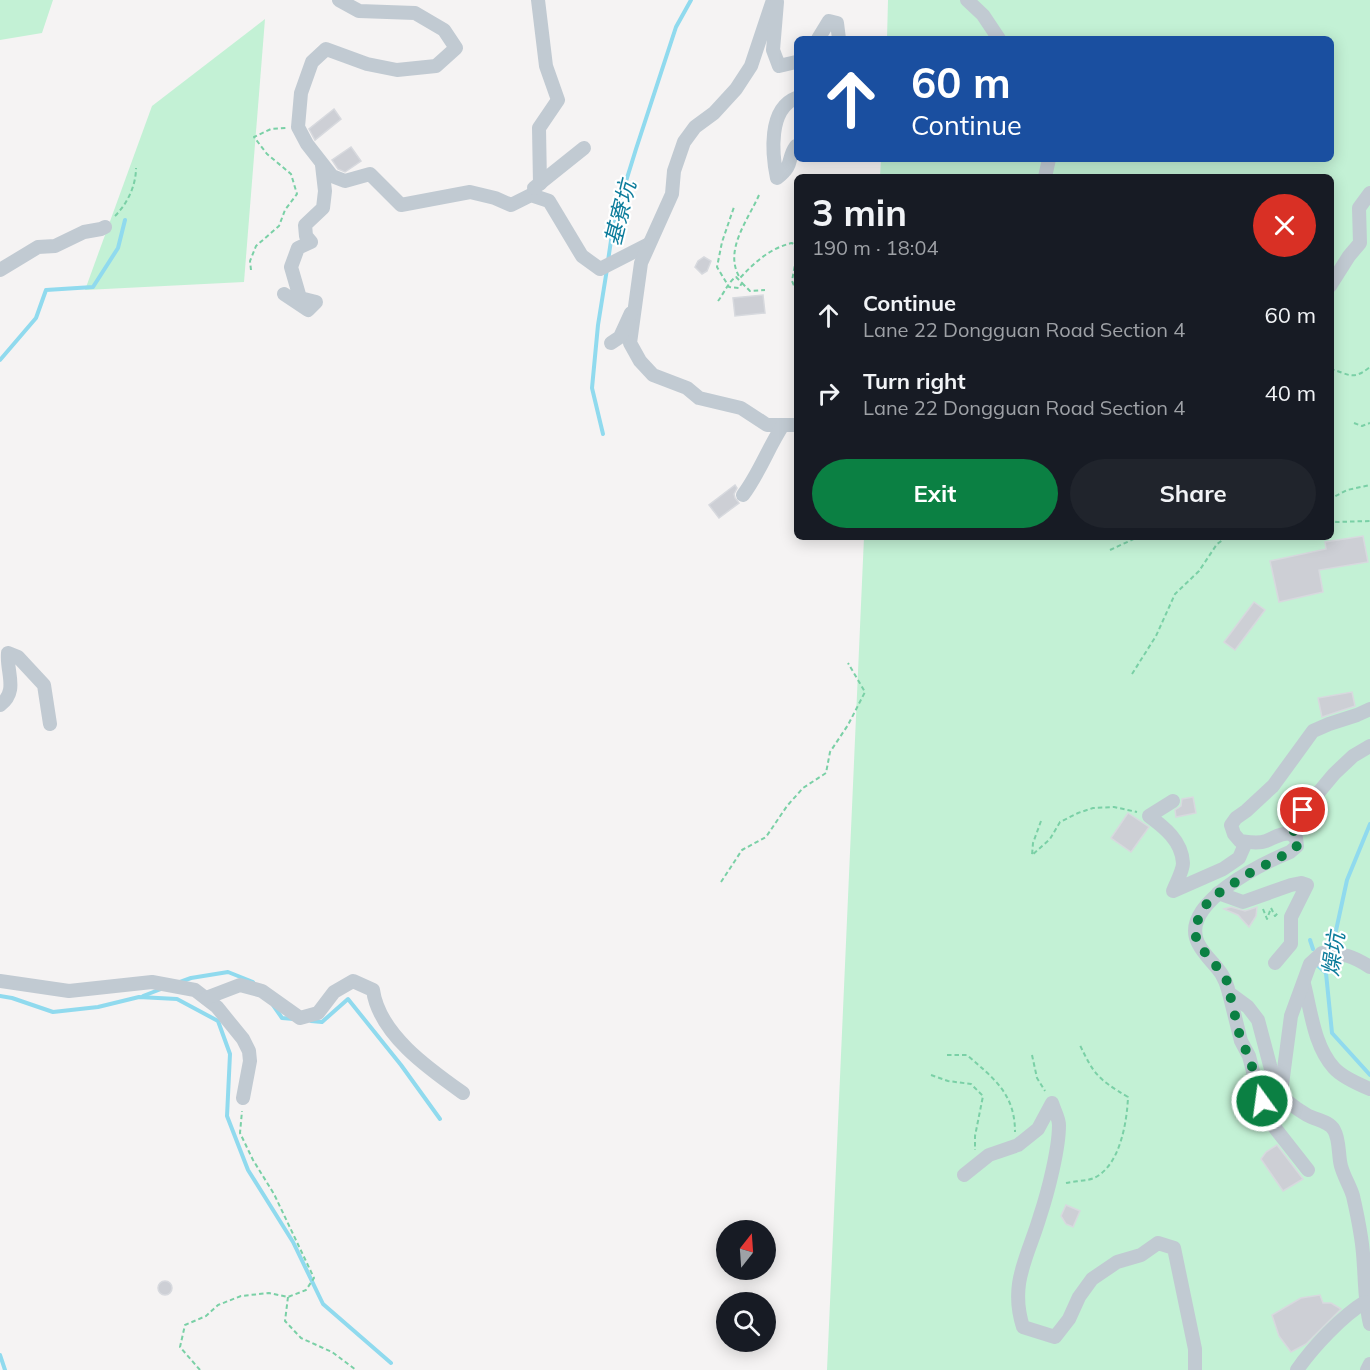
<!DOCTYPE html>
<meta charset="utf-8">
<style>
body{margin:0;font-family:Mulish,"Noto Sans TC",sans-serif;background:#20242c;color:#f1f3f6;height:100vh;display:flex;flex-direction:column;font-size:22px;white-space:nowrap}
*{box-sizing:border-box;margin:0}
p{font-size:20px;color:#9ea1a6}
.icon{flex:none;width:33px;height:33px;fill:none;stroke:currentColor;stroke-width:2;stroke-linecap:round;stroke-linejoin:round}
.map{position:relative;flex:1;overflow:hidden}
.side{position:absolute;left:794px;top:174px;width:540px;height:366px;display:flex;flex-direction:column;background:#171b24;border-radius:9px;box-shadow:0 3px 15px #0003}
.side>*{flex:none}
.banner{position:absolute;left:794px;top:36px;width:540px;height:126px;border-radius:9px;box-shadow:0 3px 15px #0003;background:#1a4fa0;color:#fff;overflow:hidden}
.needle{width:39px;rotate:17deg}
.buttons{position:absolute;left:716px;top:1220px;display:grid;gap:12px}
.buttons a{display:grid;place-items:center;width:60px;height:60px;border-radius:50%;background:#171b24;box-shadow:0 3px 15px #0003;font-size:30px}
.pin{position:absolute;display:grid;place-items:center;width:51px;height:51px;color:#fff;margin:-26px;border:3px solid #fff;border-radius:50%;box-shadow:0 2px 6px #0007}
.me{position:absolute;width:66px;margin:-33px;rotate:346deg;stroke-linejoin:round;filter:drop-shadow(0 0 4px #0008)}
.turn{display:flex;align-items:center;gap:21px;height:126px;padding:0 18px;font-size:27px}
.turn .icon{width:78px;height:78px;stroke-width:2.5}
.turn b{display:block;font-size:42px;line-height:51px}
.round{display:grid;place-items:center;flex:none;width:63px;height:63px;border-radius:32px;background:#20242c}
.overview{display:flex;align-items:center;justify-content:space-between;height:102px;padding:0 18px}
h1{font-size:36px;font-weight:700;line-height:45px}
.primary-button{display:flex;gap:12px;margin-top:auto;padding:12px 18px}
.primary-button a{flex:1;height:69px;border-radius:36px;background:#0b8043;color:#fff;font-size:24px;font-weight:700;line-height:69px;text-align:center}
.primary-button a+a{background:#20242c;color:#f1f3f6}
ul{padding:0;list-style:none}
li{display:flex;align-items:center;gap:18px;height:78px;padding:0 18px}
li div{flex:1}
li b{display:block;font-size:22px}
li em{font-style:normal}
.map>svg:first-child{display:block}
.green{fill:#c3f1d5}
.lines{fill:none;stroke-linecap:round;stroke-linejoin:round}
.stream{stroke:#90daee;stroke-width:4}
.building{fill:#cdcfd5;stroke:#d7d9de;stroke-width:1.5}
.path{stroke:#7ad0a6;stroke-width:2;stroke-dasharray:4.5 3;stroke-linecap:butt}
.minor{stroke:#c1cad2;stroke-width:14}
.route{stroke:#0b8043;stroke-width:10;stroke-dasharray:0 18}
.labels{text-anchor:middle;dominant-baseline:central;stroke-width:4.5;stroke-linejoin:round;paint-order:stroke}
.water-label{font-size:22px;font-style:italic;fill:#0c7c9b;stroke:#fff}
</style>
<div class="map">
<svg width="1370" height="1370" viewBox="0 0 1370 1370">
<rect width="100%" height="100%" fill="#f5f3f3"/>
<g class="green">
<polygon points="0,0 53,0 42,33 0,40"/>
<polygon points="888,0 1370,0 1370,1370 827,1370 864,537 1330,537 1330,177 880,177 881,159 1330,159 1330,39 887,39"/>
<polygon points="265,19 244,282 85,290 152,106"/>
</g>
<g class="lines">
<g class="stream">
<polyline points="608,261 614,220 636,149 676,27 691,0"/>
<polyline points="0,360 36,318 46,290 93,287 118,248 125,220"/>
<polyline points="603,434 592,388 598,325 607,269"/>
<polyline points="1310,940 1313,949"/>
<polyline points="1332,949 1347,880 1370,824"/>
<polyline points="1330,957 1326,973 1332,1033 1370,1075"/>
<polyline points="1316,964 1326,973"/>
<polyline points="180,982 191,978 228,972 253,982"/>
<polyline points="0,996 12,998 53,1012 98,1007 139,997 177,999 218,1021 230,1054 227,1116 248,1170 293,1242 323,1304 391,1363"/>
<polyline points="143,996 161,989"/>
<polyline points="273,1005 282,1018 294,1019"/>
<polyline points="311,1021 322,1022 348,999 401,1065 440,1119"/>
<polyline points="0,1355 5,1370"/>
</g>
</g>
<g class="building">
<polygon points="334,109 341,119 315,140 309,129"/>
<polygon points="351,147 361,161 345,172 338,169 332,160"/>
<polygon points="704,257 711,261 707,271 702,274 695,267 698,261"/>
<polygon points="763,295 765,313 735,316 733,298"/>
<polygon points="735,485 737,488 734,494 735,498 739,503 719,518 709,505"/>
<polygon points="1363,536 1368,562 1319,570 1323,592 1279,602 1270,561 1326,549 1325,542"/>
<polygon points="1254,602 1265,610 1235,650 1224,642"/>
<polygon points="1352,692 1355,706 1322,717 1318,698"/>
<polygon points="1193,797 1196,813 1176,817 1175,810 1181,806 1182,799"/>
<polygon points="1128,813 1149,827 1131,852 1111,838"/>
<polygon points="1231,907 1245,911 1257,907 1256,916 1249,927 1238,915 1224,909"/>
<polygon points="1277,1145 1303,1179 1283,1191 1261,1159 1266,1152"/>
<polygon points="1066,1205 1080,1211 1073,1227 1066,1224 1061,1216"/>
<circle cx="165" cy="1288" r="7"/>
<polygon points="1320,1295 1323,1303 1331,1303 1341,1309 1306,1344 1291,1352 1279,1336 1272,1315 1301,1298"/>
</g>
<g class="lines">
<g class="path">
<path d="M 759,195 C 748,220 723,251 740,278 C 755,262 770,248 792,243 L 796,246"/>
<path d="M 115,216 C 127,204 136,186 136,168"/>
<polyline points="796,259 792,281 796,290"/>
<polyline points="251,270 250,261 256,246 279,226 285,210 297,194 291,174 267,154 254,137 271,129 286,128"/>
<polyline points="742,283 750,291 765,290"/>
<path d="M 718,301 C 724,293 729,281 736,277 L 742,283 L 739,288 L 729,287 L 717,267 L 722,242 L 734,207"/>
<path d="M 1330,369 C 1349,373 1351,382 1370,367"/>
<polyline points="1354,423 1362,426 1370,423"/>
<polyline points="1330,509 1332,498 1347,490 1370,485"/>
<polyline points="1330,516 1336,522 1370,521"/>
<polyline points="1110,550 1138,537"/>
<polyline points="1132,674 1156,636 1175,594 1199,571 1217,544 1227,537"/>
<polyline points="1041,821 1033,843 1032,855 1050,839 1060,822 1078,813 1093,808 1114,807 1137,812"/>
<polyline points="721,882 742,850 766,837 787,806 803,788 826,773 830,752 848,725 865,692 848,663"/>
<polyline points="1263,909 1267,919 1271,908 1275,916 1279,912"/>
<path d="M 947,1055 L 967,1055 C 993,1078 1015,1093 1015,1132"/>
<polyline points="1032,1055 1037,1078 1045,1091"/>
<polyline points="931,1075 948,1081 971,1084 983,1096 975,1136 975,1150"/>
<path d="M 1066,1183 C 1075,1181 1087,1181 1094,1178 C 1120,1166 1127,1122 1128,1097 C 1098,1079 1094,1075 1079,1043"/>
<polyline points="288,1297 285,1321 301,1338 332,1352 356,1370"/>
<polyline points="200,1370 180,1347 185,1325 206,1316 218,1305 241,1296 269,1293 288,1297 306,1290 314,1278 274,1194 253,1160 240,1133 242,1111"/>
</g>
<g class="minor">
<polyline points="339,0 359,11 415,13 444,30 456,48 436,66 397,70 367,64 326,49 312,62 301,93 298,127 307,144 332,176 345,181 370,174 401,205 470,192 495,198 511,205 531,195 549,201 582,256 600,269 649,244"/>
<polyline points="538,0 546,66 558,100 539,128 540,184"/>
<polyline points="773,0 751,66 736,89 714,113 695,127 684,142 674,171 672,194 641,263 630,343 640,361 653,375 687,388 699,398 741,408 767,425 796,425"/>
<polyline points="967,0 983,15 999,39"/>
<polyline points="777,2 773,50 779,66 796,62"/>
<polyline points="818,39 829,21 837,23 839,39"/>
<path d="M 796,98 C 768,109 772,154 777,178 C 795,164 786,160 796,146"/>
<polyline points="1045,177 1049,159"/>
<polyline points="534,188 584,148"/>
<polyline points="0,270 38,247 55,246 84,232 101,229 105,227"/>
<polyline points="1330,286 1349,256 1360,243 1359,208 1370,193"/>
<polyline points="284,294 308,310 316,302 300,298 291,267 298,248 311,242 306,236 305,225 323,208 325,191 322,165"/>
<polyline points="611,343 620,337 631,313"/>
<path d="M 743,495 C 759,474 768,448 783,425"/>
<path d="M 0,705 C 19,691 6,672 8,653 L 18,657 L 44,685 L 50,724"/>
<path d="M 1370,709 L 1357,715 L 1329,724 L 1313,731 L 1273,786 L 1246,811 L 1236,818 L 1231,825 L 1234,834 L 1240,841 C 1248,842 1258,844 1266,841 C 1276,837 1278,834 1290,833 L 1296,838 L 1297,846 L 1290,852 C 1261,864 1179,904 1198,943 C 1208,963 1223,966 1229,993 L 1248,1007 L 1258,1020 L 1276,1088 C 1283,1100 1295,1108 1307,1115 C 1316,1120 1329,1121 1334,1130 C 1340,1140 1338,1155 1341,1166 C 1344,1177 1350,1186 1353,1196 C 1356,1209 1359,1224 1361,1237 C 1366,1266 1363,1296 1370,1324"/>
<path d="M 1173,801 L 1149,816 C 1164,827 1182,841 1183,863 C 1183,871 1176,883 1173,891 L 1223,869 L 1239,858 L 1246,842"/>
<polyline points="1292,835 1303,811 1334,774 1353,756 1370,746"/>
<polyline points="1218,893 1243,902 1291,885 1301,883 1307,885 1291,917 1291,944 1275,963"/>
<polyline points="0,981 69,991 152,982 195,990 217,1007 243,1039 249,1051 250,1061 243,1098"/>
<path d="M 1304,984 C 1311,1011 1314,1046 1334,1068 C 1342,1077 1358,1084 1370,1089"/>
<polyline points="1229,993 1241,1041 1249,1056 1264,1114 1308,1170"/>
<path d="M 206,998 L 240,985 L 262,991 L 300,1018 L 318,1013 L 334,992 L 353,981 L 373,990 C 379,1034 429,1069 463,1093"/>
<path d="M 1281,1092 L 1291,1016 L 1310,964 L 1322,953 C 1345,954 1351,955 1370,967"/>
<path d="M 964,1175 L 989,1155 L 1018,1145 L 1038,1129 L 1052,1103 C 1054,1110 1059,1118 1059,1125 C 1059,1149 1048,1192 1040,1216 C 1028,1257 1009,1283 1023,1327 L 1055,1337 L 1069,1319 L 1079,1297 L 1092,1279 L 1117,1262 L 1141,1255 L 1158,1243 L 1174,1248 L 1195,1349 L 1195,1370"/>
<path d="M 1297,1370 C 1312,1348 1342,1316 1365,1302"/>
<polyline points="1367,1370 1370,1364"/>
</g>
</g>
<g class="lines">
<polyline class="route" points="1262,1101 1249,1056 1241,1041 1226,978 1198,944 1194,930 1201,912 1211,898 1248,874 1290,852 1297,846 1296,838 1292,835 1303,810"/>
</g>
<g class="labels">
<g class="water-label">
<text transform="translate(620 213) rotate(-76)">基寮坑</text>
<text transform="translate(1333 954) rotate(-81)">燥坑</text>
</g>
</g>
</svg>
<div class="buttons">
<a><svg class="needle" viewBox="-14 -14 28 28"><path d="M0-13l5 13h-10z" fill="#e53935"/><path d="M0 13l5-13h-10z" fill="#9ea1a6"/></svg></a>
<a><svg class="icon" aria-label="search" viewBox="0 0 24 24"><circle cx="10" cy="10" r="6"/><path d="M15 15l6 6"/></svg></a>
</div>
<div class="pin" style="left:1303px;top:810px;background:#d93025"><svg class="icon" aria-label="arrive" viewBox="0 0 24 24"><path d="M6 21V4h12l-3 4 3 4H6"/></svg></div>
<svg class="me" style="left:1262px;top:1101px" viewBox="-20 -20 40 40"><circle r="17" fill="#0b8043" stroke="#fff" stroke-width="3"/><path d="M0-11L8 9 0 5-8 9z" fill="#fff"/></svg>
<div class="banner">
<div class="turn"><svg class="icon" aria-label="ahead" viewBox="0 0 24 24"><path d="M12 20V5M6 11l6-6 6 6"/></svg><div><b>60 m</b>Continue</div></div>
</div>
<section class="side">
<div class="overview"><div><h1>3 min</h1><p>190 m · 18:04</p></div><a class="round" style="background:#d93025;color:#fff"><svg class="icon" aria-label="close" viewBox="0 0 24 24"><path d="M6 6l12 12M18 6L6 18"/></svg></a></div>
<ul>
<li><svg class="icon" aria-label="ahead" viewBox="0 0 24 24"><path d="M12 20V5M6 11l6-6 6 6"/></svg><div><b>Continue</b><p>Lane 22 Dongguan Road Section 4</p></div><em>60 m</em></li>
<li><svg class="icon" aria-label="right" viewBox="0 0 24 24"><path d="M7 20v-9h11M14 6l5 5-5 5"/></svg><div><b>Turn right</b><p>Lane 22 Dongguan Road Section 4</p></div><em>40 m</em></li>
</ul>
<div class="primary-button"><a>Exit</a><a>Share</a></div>
</section>
</div>
